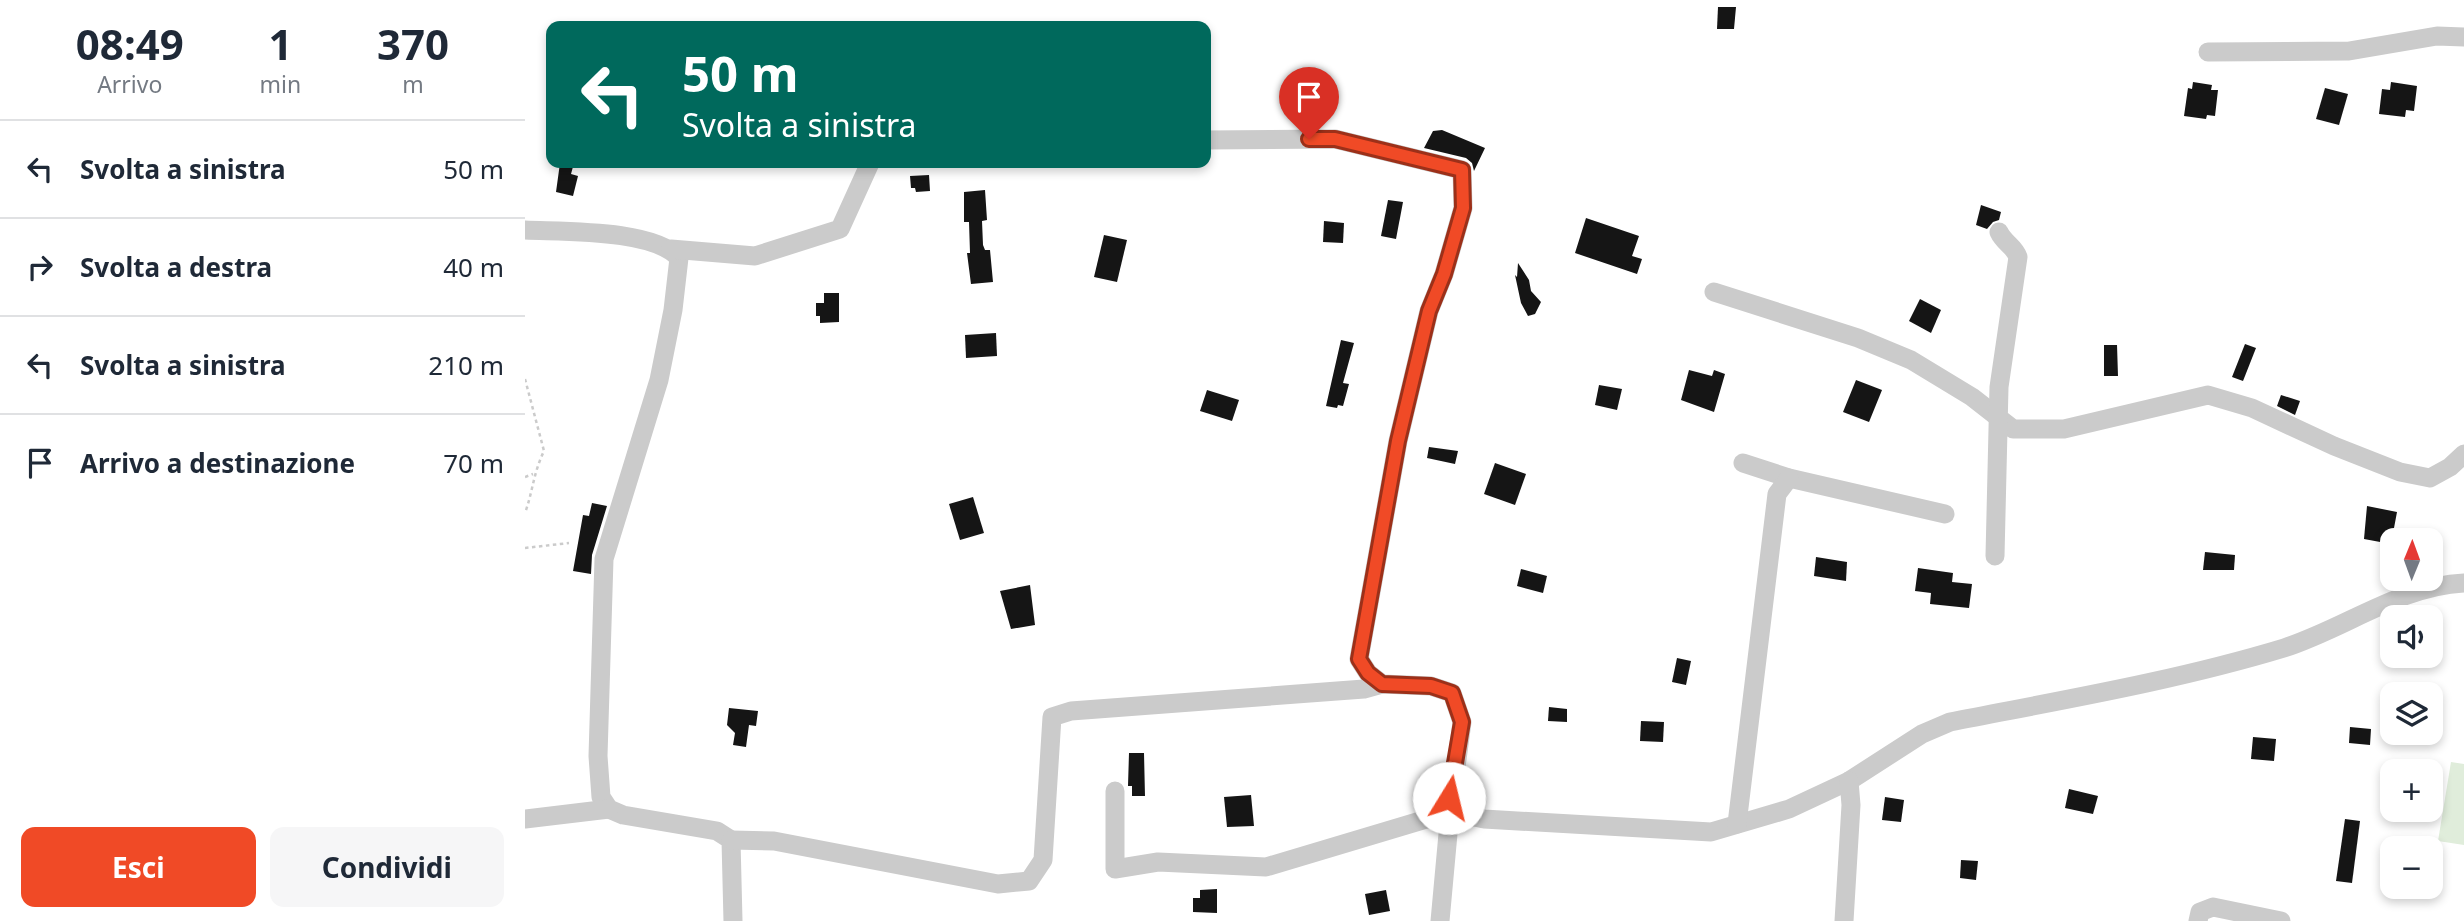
<!DOCTYPE html>
<html lang="it">
<meta charset="utf-8">
<style>
body{margin:0;font-family:"Noto Sans",sans-serif;background:#f6f6f7;color:#1f2937;height:100vh;display:flex;flex-direction:column;font-size:26px;white-space:nowrap}
*{box-sizing:border-box;margin:0}
p{font-size:23px;color:#747a83}
.icon{flex:none;width:38px;height:38px;fill:none;stroke:currentColor;stroke-width:2;stroke-linecap:round;stroke-linejoin:round}
.map{position:relative;flex:1;overflow:hidden}
.drawer{display:flex;flex-direction:column;background:#fff;width:525px}
.drawer>*{flex:none}
.hud{position:absolute;left:21px;top:21px;width:665px;height:147px;border-radius:14px;box-shadow:0 4px 10px #0003;background:#00695c;color:#fff;overflow:hidden}
.needle{width:46px;rotate:1deg}
.controls{position:absolute;left:1855px;top:528px;display:grid;gap:14px}
.controls a{display:grid;place-items:center;width:63px;height:63px;border-radius:14px;background:#fff;box-shadow:0 4px 10px #0003;font-size:35px}
.pin{position:absolute;display:grid;place-items:center;width:60px;height:60px;color:#fff;margin:-72px -30px;border-radius:50% 50% 50% 0;rotate:-45deg;box-shadow:0 0 7px #0007}
.pin .icon{rotate:45deg}
.me{position:absolute;width:77px;margin:-38px;rotate:9deg;stroke-linejoin:round;filter:drop-shadow(0 0 5px #0008)}
.turn{display:flex;align-items:center;gap:24px;height:147px;padding:0 21px;font-size:32px}
.turn .icon{width:91px;height:91px;stroke-width:2.5}
.turn b{display:block;font-size:49px;line-height:60px}
.eta{display:flex;justify-content:space-evenly;align-items:center;height:119px;text-align:center}
.eta b{font-size:42px;font-weight:700;line-height:49px}
.action{display:flex;gap:14px;margin-top:auto;padding:14px 21px}
.action a{flex:1;height:80px;border-radius:14px;background:#f04a26;color:#fff;font-size:28px;font-weight:700;line-height:80px;text-align:center}
.action a+a{background:#f6f6f7;color:#1f2937}
ul{padding:0;list-style:none}
li{display:flex;align-items:center;gap:21px;height:98px;padding:0 21px;border-top:2px solid #e0e1e3}
li div{flex:1}
li b{display:block;font-size:26px}
li em{font-style:normal}
main{display:flex;flex:1;min-height:0}
.map>svg:first-child{display:block}
.green{fill:#e0eddb}
.building{fill:#151515}
.lines{fill:none;stroke-linecap:round;stroke-linejoin:round}
.path{stroke:#cbcbcb;stroke-width:2.5;stroke-dasharray:3.5 3.5;stroke-linecap:butt}
.street{stroke:#cbcbcb;stroke-width:19}
.route-casing{stroke:#9c3019;stroke-width:18}
.route{stroke:#f04a26;stroke-width:12}
</style>
<main>
<section class="drawer">
<div class="eta">
<div><b>08:49</b><p>Arrivo</p></div>
<div><b>1</b><p>min</p></div>
<div><b>370</b><p>m</p></div>
</div>
<ul>
<li><svg class="icon" aria-label="left" viewBox="0 0 24 24"><path d="M17 20v-9H6M10 6l-5 5 5 5"/></svg><div><b>Svolta a sinistra</b></div><em>50 m</em></li>
<li><svg class="icon" aria-label="right" viewBox="0 0 24 24"><path d="M7 20v-9h11M14 6l5 5-5 5"/></svg><div><b>Svolta a destra</b></div><em>40 m</em></li>
<li><svg class="icon" aria-label="left" viewBox="0 0 24 24"><path d="M17 20v-9H6M10 6l-5 5 5 5"/></svg><div><b>Svolta a sinistra</b></div><em>210 m</em></li>
<li><svg class="icon" aria-label="arrive" viewBox="0 0 24 24"><path d="M6 21V4h12l-3 4 3 4H6"/></svg><div><b>Arrivo a destinazione</b></div><em>70 m</em></li>
</ul>
<div class="action"><a>Esci</a><a>Condividi</a></div>
</section>
<div class="map">
<svg width="1939" height="921" viewBox="0 0 1939 921">
<rect width="100%" height="100%" fill="#fff"/>
<polygon class="green" points="1926,762 1939,764 1939,845 1913,841"/>
<g class="building">
<polygon points="1193,7 1211,7 1209,29 1192,29"/>
<polygon points="1668,82 1687,85 1686,90 1693,90 1690,116 1682,115 1681,119 1659,116 1663,88 1667,89"/>
<polygon points="1866,82 1892,86 1889,111 1881,110 1880,117 1854,114 1857,89 1865,90"/>
<polygon points="1800,88 1823,94 1814,125 1791,119"/>
<polygon points="917,130 960,148 949,171 947,163 941,158 899,148 908,131"/>
<polygon points="35,163 49,163 46,174 53,176 48,196 31,192"/>
<polygon points="404,175 405,191 391,192 390,188 386,188 385,176"/>
<polygon points="460,190 462,220 457,221 458,245 460,250 465,250 468,282 446,284 442,253 445,253 444,222 439,222 439,192"/>
<polygon points="863,200 878,202 871,239 856,236"/>
<polygon points="1456,205 1476,212 1474,220 1468,222 1462,229 1451,225"/>
<polygon points="1061,218 1114,236 1107,256 1117,259 1112,274 1050,253"/>
<polygon points="799,221 819,223 818,243 798,242"/>
<polygon points="579,235 602,240 592,282 569,277"/>
<polygon points="993,263 1004,280 1006,291 1016,302 1010,314 1003,316 996,303 990,275 992,277"/>
<polygon points="299,293 314,293 314,322 295,323 295,316 291,316 291,303 299,303"/>
<polygon points="1395,299 1416,310 1406,333 1384,321"/>
<polygon points="471,333 472,356 441,358 440,335"/>
<polygon points="816,340 829,343 818,383 824,384 818,406 813,405 812,408 801,406"/>
<polygon points="1720,344 1731,348 1718,381 1707,377"/>
<polygon points="1579,345 1592,345 1593,376 1579,376"/>
<polygon points="1164,370 1187,376 1189,370 1200,374 1189,412 1156,400"/>
<polygon points="1331,380 1357,390 1344,422 1318,412"/>
<polygon points="1074,385 1097,389 1092,410 1070,405"/>
<polygon points="682,390 714,400 707,421 675,411"/>
<polygon points="1756,395 1775,401 1770,415 1752,406"/>
<polygon points="904,447 933,451 930,464 902,458"/>
<polygon points="970,463 1001,474 990,505 959,494"/>
<polygon points="448,497 459,533 435,540 424,504"/>
<polygon points="67,503 82,506 67,555 66,574 48,571 58,515 64,516"/>
<polygon points="1842,506 1872,512 1866,544 1839,539"/>
<polygon points="1680,552 1710,555 1709,570 1678,570"/>
<polygon points="1291,557 1322,562 1321,581 1289,576"/>
<polygon points="1393,568 1428,573 1427,582 1447,584 1444,608 1405,604 1406,593 1390,591"/>
<polygon points="996,569 1022,576 1018,593 992,586"/>
<polygon points="505,585 510,625 486,629 475,591"/>
<polygon points="1152,658 1166,661 1161,685 1147,682"/>
<polygon points="1024,707 1042,709 1042,722 1023,721"/>
<polygon points="204,708 233,711 231,726 224,725 221,747 208,745 210,733 202,725"/>
<polygon points="1116,721 1139,722 1138,742 1115,741"/>
<polygon points="1825,727 1846,729 1845,745 1824,743"/>
<polygon points="1728,737 1751,739 1749,761 1726,759"/>
<polygon points="604,753 619,753 620,796 607,796 607,786 603,786"/>
<polygon points="1544,789 1573,796 1568,814 1540,808"/>
<polygon points="726,795 729,826 702,827 699,797"/>
<polygon points="1360,797 1379,800 1376,822 1357,820"/>
<polygon points="1820,819 1835,821 1827,883 1811,881"/>
<polygon points="1436,860 1453,861 1451,880 1435,878"/>
<polygon points="692,889 692,913 668,912 668,898 675,898 675,890"/>
<polygon points="861,890 865,911 844,915 840,894"/>
</g>
<g class="lines">
<g class="path">
<path d="M 0,379 L 19,451 C 8,474 8,491 0,513"/>
<polyline points="0,477 8,474"/>
<polyline points="0,548 44,543"/>
</g>
<g class="street">
<polyline points="1683,52 1824,51 1912,36 1939,37"/>
<path d="M 681,140 L 810,139 L 937,170 L 938,208 L 919,274 L 904,311 L 873,441 L 834,659 L 843,673 L 857,684 L 906,686 L 927,693 L 937,722 L 925,812 L 959,819 L 1186,832 L 1264,809 L 1324,781 L 1397,734 L 1425,722 C 1537,700 1650,681 1759,648 C 1819,629 1875,586 1939,583"/>
<path d="M 0,230 C 39,232 128,229 154,258 L 148,310 L 134,380 L 79,559 L 73,756 L 76,797 L 84,809 L 98,815 L 192,831 L 206,840 L 208,921"/>
<polyline points="146,249 230,256 315,229 345,163"/>
<polyline points="1189,292 1333,338 1386,360 1447,397 1488,429 1539,429 1683,395 1727,408 1809,446 1875,472 1905,478 1925,467 1939,454"/>
<polyline points="1218,463 1264,478 1420,514"/>
<path d="M 1470,556 L 1474,387 L 1493,257 C 1489,246 1479,243 1474,232"/>
<polyline points="590,791 590,869 633,862 741,867 925,812 915,921"/>
<polyline points="0,819 84,809"/>
<polyline points="1212,824 1252,494 1264,478"/>
<polyline points="206,840 249,841 473,884 504,881 518,860 527,717 546,711 839,689 857,684"/>
<polyline points="1319,921 1326,805 1324,781"/>
<polyline points="1673,921 1675,912 1688,907 1756,921"/>
</g>
</g>
<g class="lines">
<g class="route-casing">
<polyline id="route" points="784,139 810,139 937,170 938,208 919,274 904,311 873,441 834,659 843,673 857,684 906,686 927,693 937,722 924,798"/>
</g>
<use href="#route" class="route"/>
</g>
</svg>
<div class="controls">
<a><svg class="needle" viewBox="-14 -14 28 28"><path d="M0-13l5 13h-10z" fill="#e53935"/><path d="M0 13l5-13h-10z" fill="#747a83"/></svg></a>
<a><svg class="icon" aria-label="sound" viewBox="0 0 24 24"><path d="M4 9h4l5-4v14l-5-4H4zM17 9q2 3 0 6"/></svg></a>
<a><svg class="icon" aria-label="layers" viewBox="0 0 24 24"><path d="M12 4l9 5-9 5-9-5zM3 14l9 5 9-5"/></svg></a>
<a>+</a>
<a>−</a>
</div>
<div class="pin" style="left:784px;top:139px;background:#d93025"><svg class="icon" aria-label="arrive" viewBox="0 0 24 24"><path d="M6 21V4h12l-3 4 3 4H6"/></svg></div>
<svg class="me" style="left:924px;top:798px" viewBox="-20 -20 40 40"><circle r="19" fill="#fff"/><path d="M0-13L10 11 0 6-10 11z" fill="#f04a26"/></svg>
<div class="hud">
<div class="turn"><svg class="icon" aria-label="left" viewBox="0 0 24 24"><path d="M17 20v-9H6M10 6l-5 5 5 5"/></svg><div><b>50 m</b>Svolta a sinistra</div></div>
</div>
</div>
</main>
